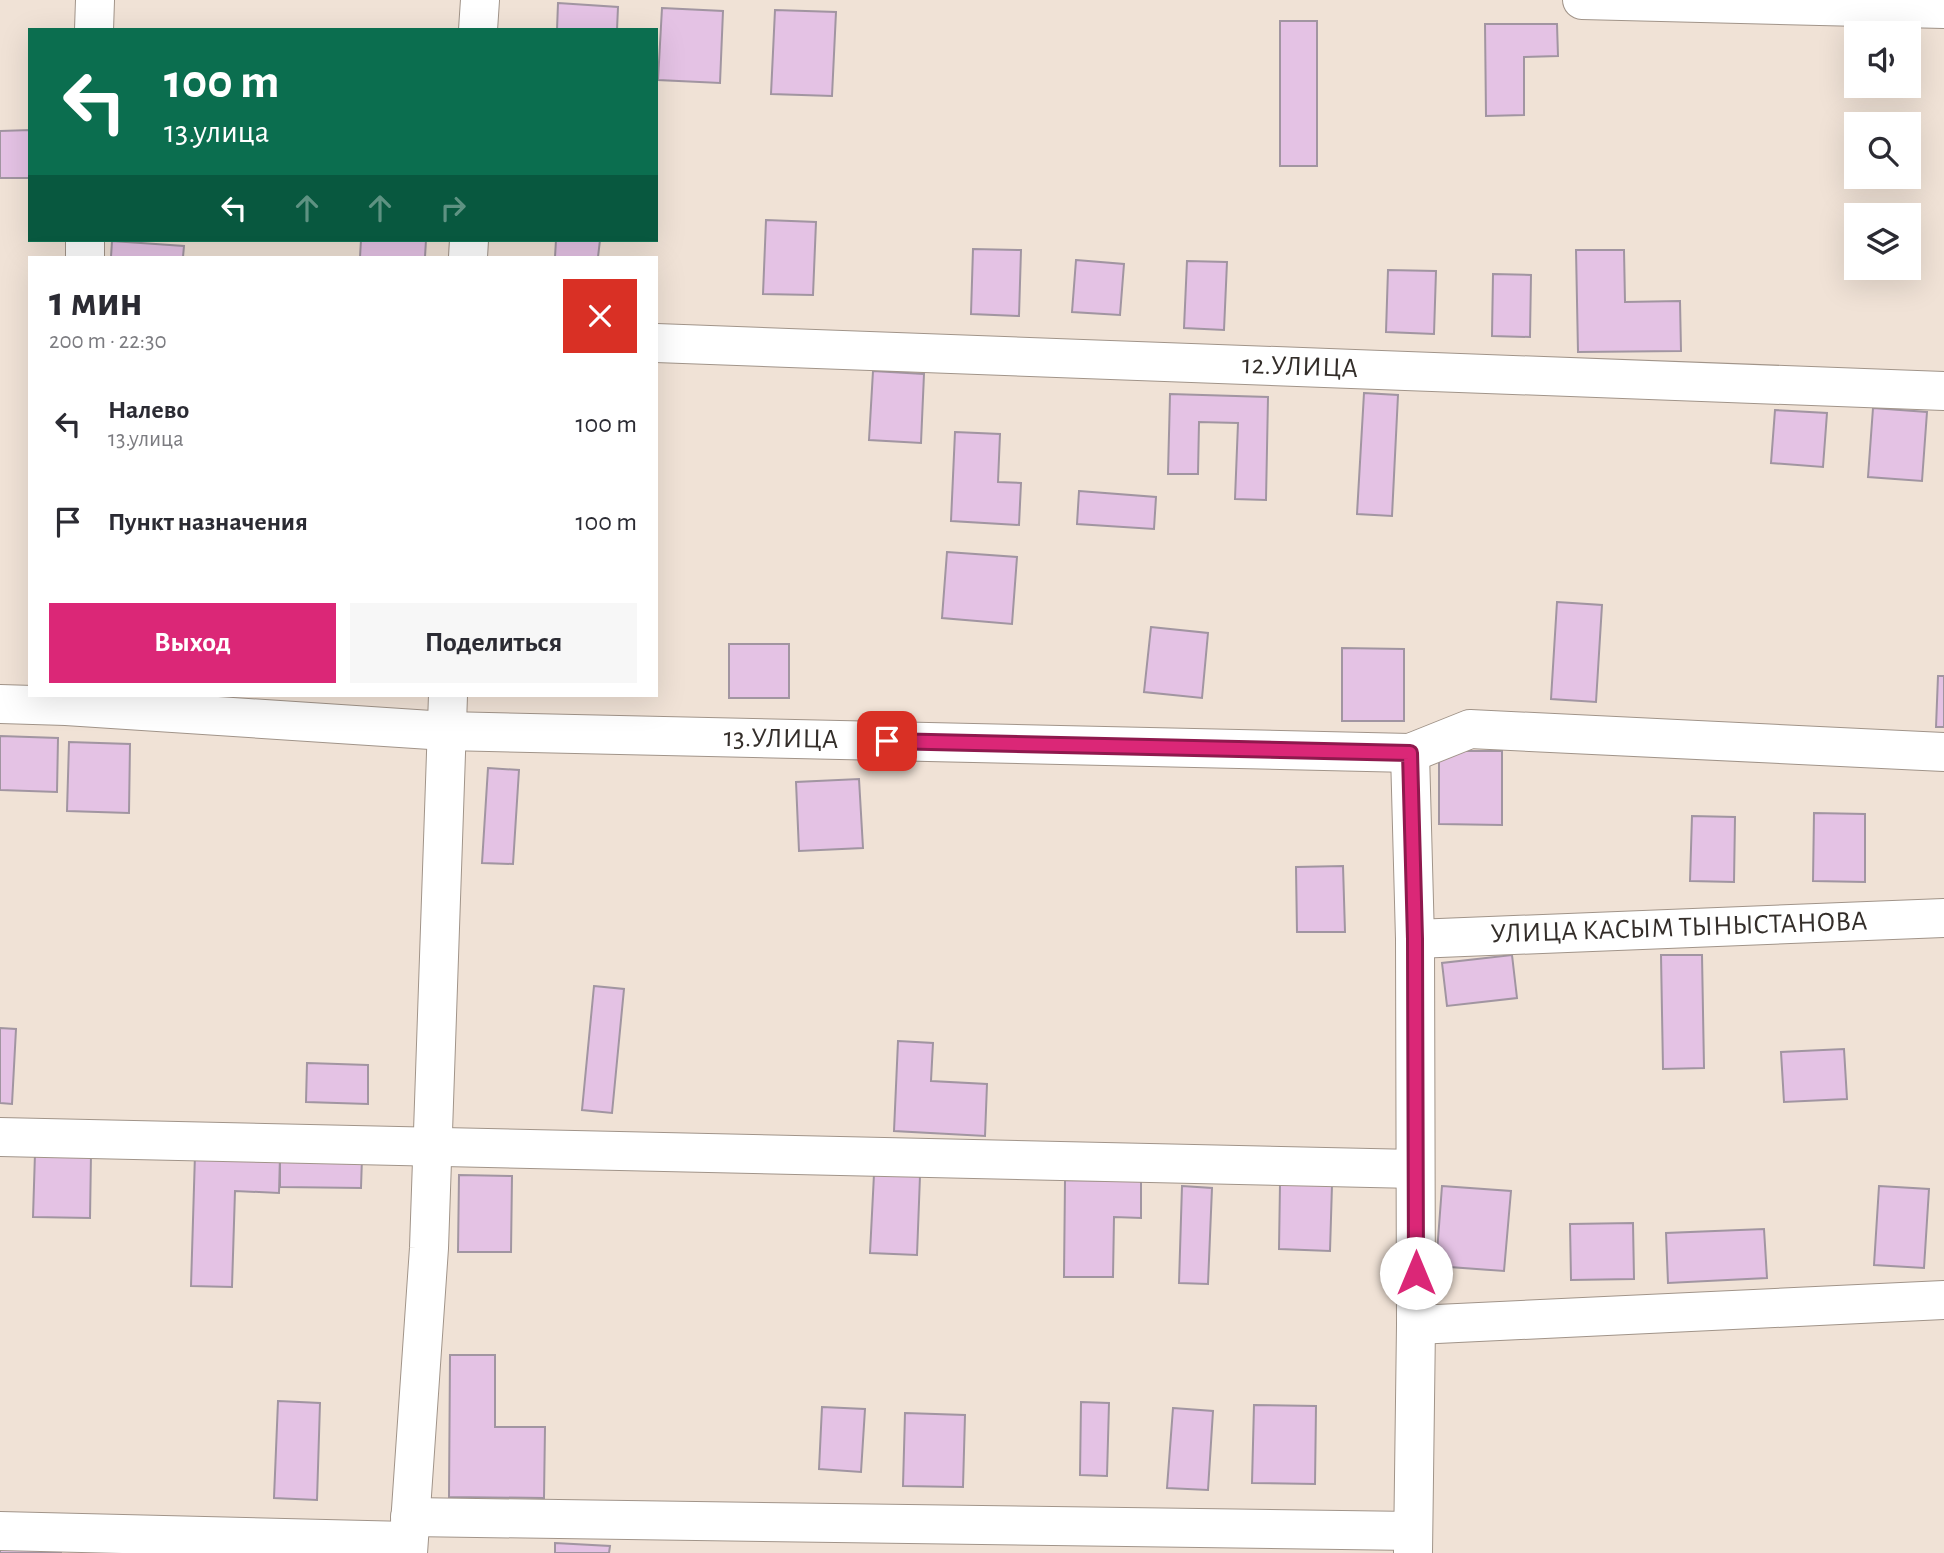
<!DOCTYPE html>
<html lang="ru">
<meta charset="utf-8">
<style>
body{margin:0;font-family:"Alegreya Sans",sans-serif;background:#f7f7f7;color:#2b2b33;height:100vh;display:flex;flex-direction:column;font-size:26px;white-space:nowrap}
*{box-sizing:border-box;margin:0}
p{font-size:23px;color:#7c7c81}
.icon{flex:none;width:38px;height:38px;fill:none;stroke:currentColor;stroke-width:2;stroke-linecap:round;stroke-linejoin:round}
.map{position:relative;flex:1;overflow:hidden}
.side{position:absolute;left:28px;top:256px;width:630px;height:441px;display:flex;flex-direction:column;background:#fff;border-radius:0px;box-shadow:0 7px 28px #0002}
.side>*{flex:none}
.hud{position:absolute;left:28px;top:28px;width:630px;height:214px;border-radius:0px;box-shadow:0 7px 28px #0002;background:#0b6e4f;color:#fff;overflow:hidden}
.buttons{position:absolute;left:1844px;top:21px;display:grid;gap:14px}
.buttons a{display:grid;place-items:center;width:77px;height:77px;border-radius:0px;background:#fff;box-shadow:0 7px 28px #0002;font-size:35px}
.pin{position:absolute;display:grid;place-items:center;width:60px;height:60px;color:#fff;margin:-30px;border-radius:14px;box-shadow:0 4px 10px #0006}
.me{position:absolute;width:77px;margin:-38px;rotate:0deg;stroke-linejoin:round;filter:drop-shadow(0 0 5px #0008)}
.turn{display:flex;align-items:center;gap:24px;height:147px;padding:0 21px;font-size:32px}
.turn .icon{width:91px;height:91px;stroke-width:2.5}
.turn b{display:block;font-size:49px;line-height:60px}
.lanes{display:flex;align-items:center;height:66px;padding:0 21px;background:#0003;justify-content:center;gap:35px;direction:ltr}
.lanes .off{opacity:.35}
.round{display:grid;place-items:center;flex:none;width:74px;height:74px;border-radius:0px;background:#f7f7f7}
.overview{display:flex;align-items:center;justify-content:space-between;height:119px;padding:0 21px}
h1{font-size:42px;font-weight:700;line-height:52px}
.cta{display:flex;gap:14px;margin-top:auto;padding:14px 21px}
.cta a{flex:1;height:80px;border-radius:0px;background:#db2777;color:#fff;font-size:28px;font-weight:700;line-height:80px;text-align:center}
.cta a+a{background:#f7f7f7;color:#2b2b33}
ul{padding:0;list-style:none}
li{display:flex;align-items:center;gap:21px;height:98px;padding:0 21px}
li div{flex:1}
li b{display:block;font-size:26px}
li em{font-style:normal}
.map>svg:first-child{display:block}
.building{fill:#e4c2e4;stroke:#a195a1;stroke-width:2}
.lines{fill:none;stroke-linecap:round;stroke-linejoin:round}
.minor-casing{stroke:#a19489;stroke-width:40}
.minor{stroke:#fff;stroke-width:38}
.route-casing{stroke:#8e194d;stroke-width:18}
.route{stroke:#db2777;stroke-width:12}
.labels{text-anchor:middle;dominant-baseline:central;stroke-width:7;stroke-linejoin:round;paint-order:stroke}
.street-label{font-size:28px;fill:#342e2a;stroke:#fff}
</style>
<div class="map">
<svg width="1944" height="1553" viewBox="0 0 1944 1553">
<rect width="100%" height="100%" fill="#f0e2d6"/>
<g class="building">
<polygon points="558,3 618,7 617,30 557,30"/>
<polygon points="662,8 723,11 720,83 658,80"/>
<polygon points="775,10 836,12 832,96 771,94"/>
<rect x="1280" y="21" width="37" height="145"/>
<polygon points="1485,24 1557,24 1558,56 1524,57 1524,115 1486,116"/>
<polygon points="30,130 30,178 0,178 0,131"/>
<polygon points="766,220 816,222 813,295 763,294"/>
<polygon points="361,240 426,240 425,257 360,257"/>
<polygon points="556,240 600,240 598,257 555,257"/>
<polygon points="112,241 184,246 183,257 111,257"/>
<polygon points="973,249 1021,250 1019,316 971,314"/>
<polygon points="1576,250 1624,250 1625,302 1680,301 1681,351 1578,352"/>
<polygon points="1076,260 1124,264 1120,315 1072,312"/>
<polygon points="1187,261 1227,262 1224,330 1184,328"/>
<polygon points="1388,270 1436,271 1434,334 1386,332"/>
<polygon points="1493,274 1531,275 1530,337 1492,336"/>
<polygon points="873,371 924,374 921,443 869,440"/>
<polygon points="1364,393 1398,395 1392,516 1357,514"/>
<polygon points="1170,394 1268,397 1266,500 1235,499 1238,423 1199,422 1198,474 1168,474"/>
<polygon points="1873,408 1927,412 1922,481 1868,477"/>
<polygon points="1775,410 1827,413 1823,467 1771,463"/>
<polygon points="955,432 1000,434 998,482 1021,483 1019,525 951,521"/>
<polygon points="1079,491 1156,497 1154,529 1077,524"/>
<polygon points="947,552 1017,557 1012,624 942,618"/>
<polygon points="1557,602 1602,605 1596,702 1551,699"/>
<polygon points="1151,627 1208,633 1202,698 1144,692"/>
<rect x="729" y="644" width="60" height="54"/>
<polygon points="1342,648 1404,649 1404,721 1342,721"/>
<polygon points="1938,676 1944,676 1944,727 1936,727"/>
<polygon points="0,736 58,738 57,792 0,790"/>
<polygon points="69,742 130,744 129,813 67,811"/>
<polygon points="1439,751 1502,751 1502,825 1439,824"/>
<polygon points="488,768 519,770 513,864 482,863"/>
<polygon points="859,779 863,848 799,851 796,782"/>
<polygon points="1814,813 1865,814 1865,882 1813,881"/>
<polygon points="1692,816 1735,817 1734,882 1690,881"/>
<polygon points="1343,866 1345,932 1297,932 1296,867"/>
<polygon points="1512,955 1517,998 1447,1006 1442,963"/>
<polygon points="1661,955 1702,955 1704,1068 1663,1069"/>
<polygon points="594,986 624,989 612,1113 582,1110"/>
<polygon points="0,1028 16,1029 12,1104 0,1103"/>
<polygon points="898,1041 933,1043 931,1081 987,1084 985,1136 894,1131"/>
<polygon points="1844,1049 1847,1099 1784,1102 1781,1052"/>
<polygon points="307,1063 368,1065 368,1104 306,1102"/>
<polygon points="35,1153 91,1154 90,1218 33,1217"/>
<polygon points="195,1154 280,1156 279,1193 235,1191 232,1287 191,1286"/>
<polygon points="280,1156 362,1158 361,1188 280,1187"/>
<polygon points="874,1174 920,1176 917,1255 870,1253"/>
<polygon points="459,1175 512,1176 511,1252 458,1252"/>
<polygon points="1065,1180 1141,1181 1141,1218 1114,1217 1113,1277 1064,1277"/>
<polygon points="1280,1184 1332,1185 1330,1251 1279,1249"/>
<polygon points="1182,1186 1212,1188 1208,1284 1179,1283"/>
<polygon points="1442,1186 1511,1191 1504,1271 1436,1266"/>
<polygon points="1879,1186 1929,1189 1924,1268 1874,1265"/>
<polygon points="1633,1223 1634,1279 1571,1280 1570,1224"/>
<polygon points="1764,1229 1767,1278 1668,1283 1666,1233"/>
<polygon points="450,1355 495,1355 495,1427 545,1427 544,1498 449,1497"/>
<polygon points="278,1401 320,1403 317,1500 274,1498"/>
<polygon points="1081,1402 1109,1403 1107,1476 1080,1475"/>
<polygon points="1254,1405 1316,1406 1315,1484 1252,1483"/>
<polygon points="822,1407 865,1409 861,1472 819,1469"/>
<polygon points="1173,1408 1213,1411 1208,1490 1167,1488"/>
<polygon points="905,1413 965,1415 963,1487 903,1486"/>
<polygon points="555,1543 610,1546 609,1553 555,1553"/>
<polygon points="61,1545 61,1553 0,1553 0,1546"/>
</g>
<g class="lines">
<g class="minor-casing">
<g id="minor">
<polyline points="1582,0 1944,9"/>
<polyline points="94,30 95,0"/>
<polyline points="478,30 480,0"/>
<polyline points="85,257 85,240"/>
<polyline points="468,257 469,240"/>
<polyline points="656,343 1944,391"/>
<polyline points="0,704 66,706 446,731 1410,753 1470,729 1944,752"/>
<polyline points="1410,753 1415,939 1416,1325 1413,1553"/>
<polyline points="1415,939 1944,918"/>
<polyline points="0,1137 1415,1169"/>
<polyline points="1416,1325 1944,1300"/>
<polyline points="410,1517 1413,1531"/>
<polyline points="0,1531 408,1541"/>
<polyline points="408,1553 429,1248 448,695"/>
</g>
</g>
<use href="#minor" class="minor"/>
</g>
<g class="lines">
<g class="route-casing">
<polyline id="route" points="887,741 1410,753 1415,939 1416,1273"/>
</g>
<use href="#route" class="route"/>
</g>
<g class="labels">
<g class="street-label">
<text transform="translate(1300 367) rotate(2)">12.УЛИЦА</text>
<text transform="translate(781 739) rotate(1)">13.УЛИЦА</text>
<text transform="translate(1679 928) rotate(-2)">УЛИЦА КАСЫМ ТЫНЫСТАНОВА</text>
</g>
</g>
</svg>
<div class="buttons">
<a><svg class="icon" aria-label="sound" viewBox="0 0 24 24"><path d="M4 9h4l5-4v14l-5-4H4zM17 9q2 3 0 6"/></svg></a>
<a><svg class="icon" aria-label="search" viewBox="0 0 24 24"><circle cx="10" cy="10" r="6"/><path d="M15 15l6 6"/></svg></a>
<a><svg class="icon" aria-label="layers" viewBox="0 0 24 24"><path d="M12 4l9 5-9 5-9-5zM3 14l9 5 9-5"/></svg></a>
</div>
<div class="pin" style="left:887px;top:741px;background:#d93025"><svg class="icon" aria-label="arrive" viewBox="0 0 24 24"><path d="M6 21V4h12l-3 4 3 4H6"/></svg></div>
<svg class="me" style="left:1416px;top:1273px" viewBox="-20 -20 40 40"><circle r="19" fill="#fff"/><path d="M0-13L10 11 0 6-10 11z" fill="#db2777"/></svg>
<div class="hud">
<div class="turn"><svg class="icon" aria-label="left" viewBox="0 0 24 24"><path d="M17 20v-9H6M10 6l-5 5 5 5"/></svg><div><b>100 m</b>13.улица</div></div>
<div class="lanes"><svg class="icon" aria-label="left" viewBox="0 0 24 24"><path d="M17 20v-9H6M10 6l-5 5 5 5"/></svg><svg class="icon off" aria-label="ahead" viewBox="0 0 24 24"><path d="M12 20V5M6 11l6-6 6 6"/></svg><svg class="icon off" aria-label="ahead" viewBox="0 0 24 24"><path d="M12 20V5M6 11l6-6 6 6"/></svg><svg class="icon off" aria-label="right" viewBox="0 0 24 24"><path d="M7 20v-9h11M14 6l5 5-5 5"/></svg></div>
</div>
<section class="side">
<div class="overview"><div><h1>1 мин</h1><p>200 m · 22:30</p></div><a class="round" style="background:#d93025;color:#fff"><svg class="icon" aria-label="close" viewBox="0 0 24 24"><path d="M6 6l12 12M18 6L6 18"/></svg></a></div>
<ul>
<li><svg class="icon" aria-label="left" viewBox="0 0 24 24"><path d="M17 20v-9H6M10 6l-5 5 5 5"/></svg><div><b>Налево</b><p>13.улица</p></div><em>100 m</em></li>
<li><svg class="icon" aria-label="arrive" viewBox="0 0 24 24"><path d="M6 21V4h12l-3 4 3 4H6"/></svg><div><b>Пункт назначения</b></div><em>100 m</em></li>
</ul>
<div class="cta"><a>Выход</a><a>Поделиться</a></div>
</section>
</div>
